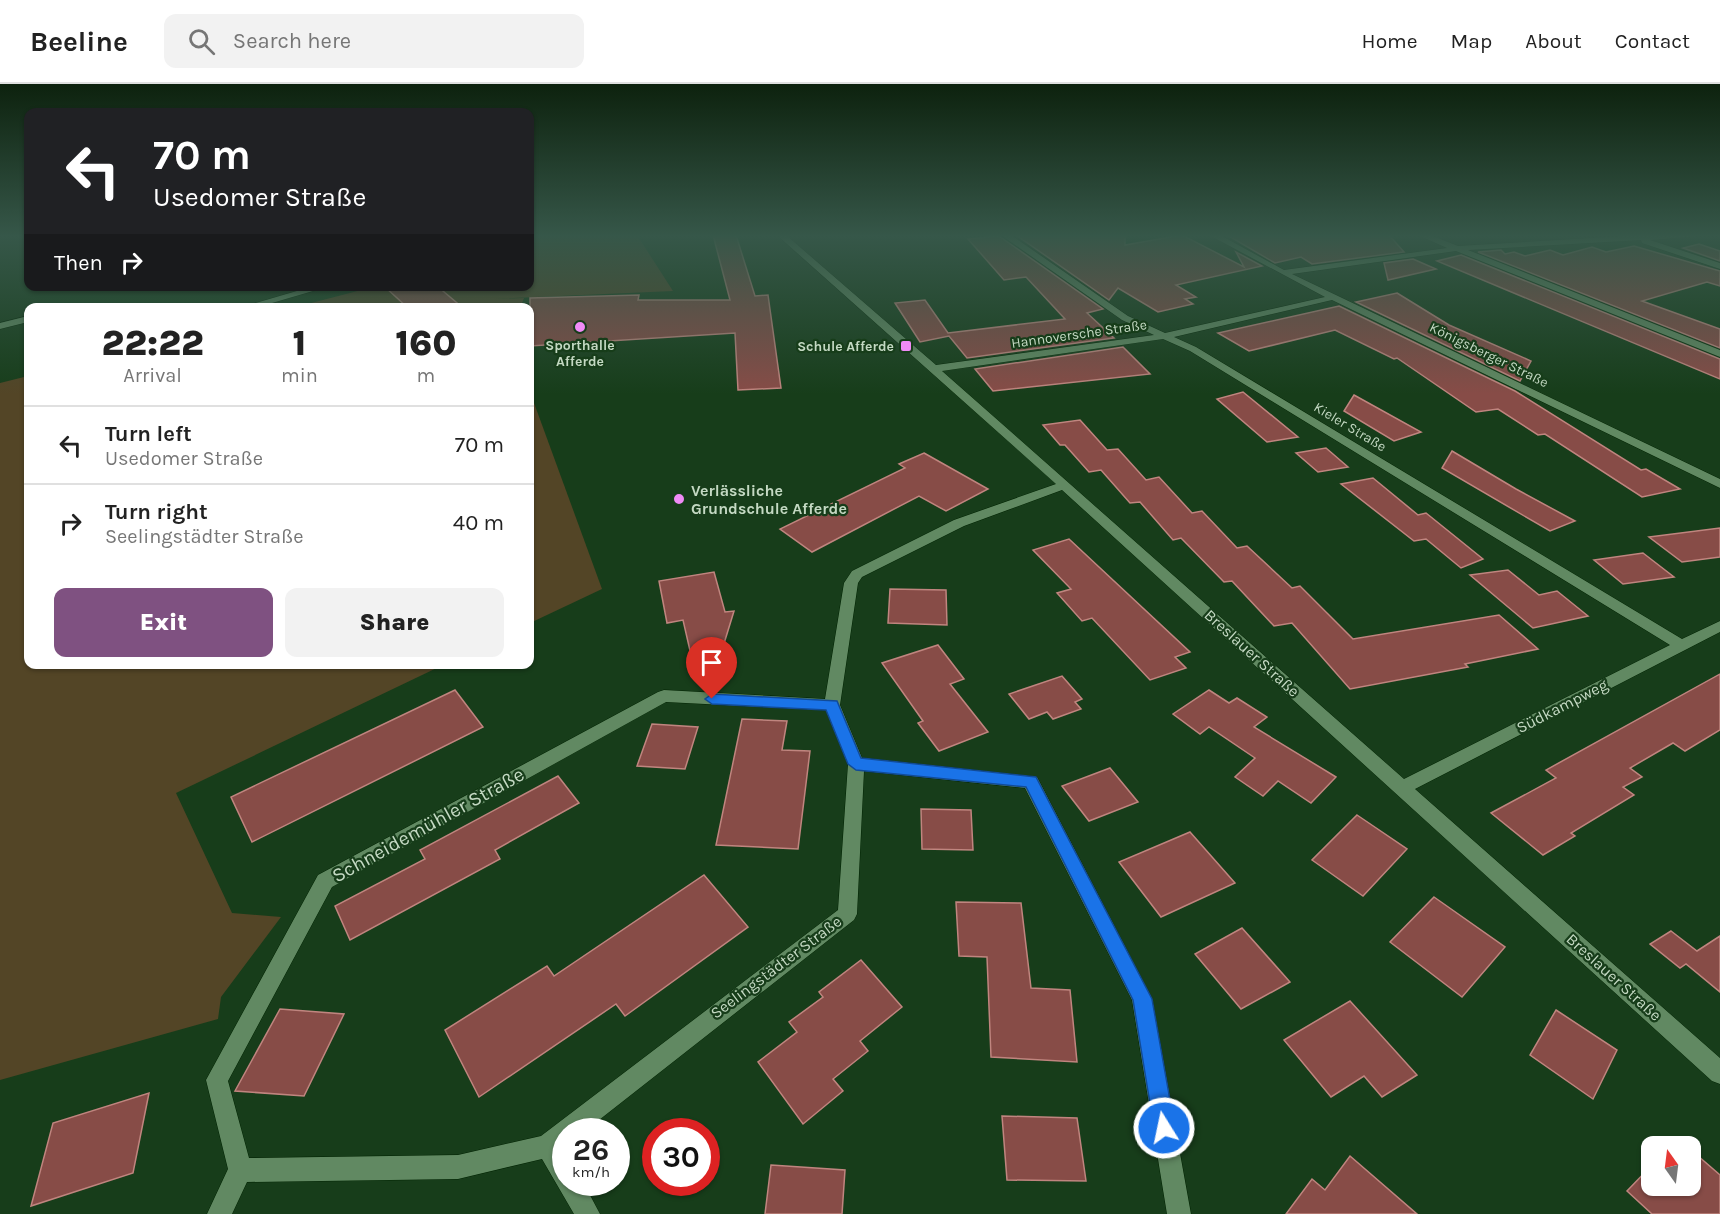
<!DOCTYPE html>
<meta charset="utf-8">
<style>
body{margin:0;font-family:Karla,sans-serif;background:#f2f2f2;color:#222;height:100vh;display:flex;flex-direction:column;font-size:22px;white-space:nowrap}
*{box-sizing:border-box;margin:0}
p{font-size:20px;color:#767676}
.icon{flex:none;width:33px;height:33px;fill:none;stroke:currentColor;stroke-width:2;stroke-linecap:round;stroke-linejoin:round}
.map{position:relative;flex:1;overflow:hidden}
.drawer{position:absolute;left:24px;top:219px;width:510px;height:366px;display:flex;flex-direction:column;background:#fff;border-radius:12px;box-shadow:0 2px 4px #0004}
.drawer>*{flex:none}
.guide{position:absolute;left:24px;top:24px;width:510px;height:183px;border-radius:12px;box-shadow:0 2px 4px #0004;background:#202124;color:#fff;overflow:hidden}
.needle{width:39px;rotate:346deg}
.fabs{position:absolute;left:1641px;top:1052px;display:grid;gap:12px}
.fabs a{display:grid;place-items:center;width:60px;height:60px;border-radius:12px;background:#fff;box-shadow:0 2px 4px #0004;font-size:30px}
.speed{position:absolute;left:552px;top:1034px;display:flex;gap:12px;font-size:30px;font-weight:700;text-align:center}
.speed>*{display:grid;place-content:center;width:78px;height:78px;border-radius:50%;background:#fff;box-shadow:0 2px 4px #0004;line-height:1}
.speed small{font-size:15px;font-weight:400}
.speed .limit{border:9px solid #d22;background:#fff;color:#111}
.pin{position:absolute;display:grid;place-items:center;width:51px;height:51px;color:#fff;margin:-62px -26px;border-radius:50% 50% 50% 0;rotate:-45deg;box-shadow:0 0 6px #0007}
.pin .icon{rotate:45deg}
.me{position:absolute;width:66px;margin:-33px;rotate:350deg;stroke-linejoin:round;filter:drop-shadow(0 0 4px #0008)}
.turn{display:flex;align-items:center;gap:21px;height:126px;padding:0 30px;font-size:27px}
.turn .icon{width:78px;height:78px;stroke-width:2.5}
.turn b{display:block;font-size:42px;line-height:51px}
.then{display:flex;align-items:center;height:57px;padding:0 30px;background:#0003;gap:12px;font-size:22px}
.eta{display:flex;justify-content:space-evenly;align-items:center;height:102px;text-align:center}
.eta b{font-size:36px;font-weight:800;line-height:42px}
.action{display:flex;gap:12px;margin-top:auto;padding:12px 30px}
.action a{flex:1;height:69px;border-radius:12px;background:#7f5181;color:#fff;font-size:24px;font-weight:800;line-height:69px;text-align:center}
.action a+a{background:#f2f2f2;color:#222}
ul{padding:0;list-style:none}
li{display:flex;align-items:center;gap:18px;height:78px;padding:0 30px;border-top:2px solid #e0e0e0}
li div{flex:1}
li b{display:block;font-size:22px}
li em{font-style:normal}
header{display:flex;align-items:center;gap:36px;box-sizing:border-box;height:84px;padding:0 30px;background:#fff;border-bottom:2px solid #e0e0e0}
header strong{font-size:28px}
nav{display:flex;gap:33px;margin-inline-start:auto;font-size:21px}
.search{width:420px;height:54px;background:#f2f2f2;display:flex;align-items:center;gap:15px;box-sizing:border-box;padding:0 21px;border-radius:12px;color:#767676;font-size:22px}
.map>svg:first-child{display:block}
.green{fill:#534526}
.building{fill:#874c47;stroke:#c0857f;stroke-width:1.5}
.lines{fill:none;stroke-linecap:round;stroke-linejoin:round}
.minor-casing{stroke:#002302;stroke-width:1}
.minor{fill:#618962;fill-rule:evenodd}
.route{fill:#1a73e8;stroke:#114b97;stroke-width:1.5}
.poi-dot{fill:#f08bf6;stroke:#173d1a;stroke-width:2}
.labels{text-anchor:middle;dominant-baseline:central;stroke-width:4.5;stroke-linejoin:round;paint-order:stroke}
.far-street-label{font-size:14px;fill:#c4d9c3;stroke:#173d1a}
.far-poi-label{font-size:14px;font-weight:bold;fill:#c4d9c3;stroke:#173d1a}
.poi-label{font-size:16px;font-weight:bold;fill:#c4d9c3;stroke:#173d1a;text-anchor:start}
.street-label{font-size:16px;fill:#c4d9c3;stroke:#173d1a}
.near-street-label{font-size:20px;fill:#c4d9c3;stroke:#173d1a}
</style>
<header>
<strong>Beeline</strong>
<div class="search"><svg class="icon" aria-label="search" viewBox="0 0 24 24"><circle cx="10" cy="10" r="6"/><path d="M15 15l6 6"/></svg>Search here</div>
<nav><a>Home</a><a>Map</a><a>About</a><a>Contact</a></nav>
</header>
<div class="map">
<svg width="1720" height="1130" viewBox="0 0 1720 1130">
<rect width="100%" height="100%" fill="#173d1a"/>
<g class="green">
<polygon points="530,151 637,151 673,207 494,215 524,214 520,224 292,224 373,203 530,202"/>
<polygon points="28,292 28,580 443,581 176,709 232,829 281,833 221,913 218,935 0,996 0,299"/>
<polygon points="530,308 602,505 530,539"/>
</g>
<g class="building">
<polygon points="713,151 736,151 755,212 768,211 781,304 738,306 735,249 530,262 530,214 639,211 638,216 730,216"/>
<polygon points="1016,151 1125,151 1125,161 1182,151 1244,183 1236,168 1262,182 1176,201 1196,213 1185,215 1193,220 1158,228 1118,204 1109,216"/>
<polygon points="1227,151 1389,151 1404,168 1312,180 1301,173 1275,179"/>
<polygon points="999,152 1103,225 1087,229 1114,254 967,274 949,252 920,258 895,219 925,216 948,249 1065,235 1026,193 1004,196 968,155"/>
<polygon points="1699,160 1720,167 1720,177 1683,164"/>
<polygon points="1634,162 1720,187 1720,202 1707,198 1642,217 1720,245 1720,264 1478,168 1501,166 1505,170 1514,168 1525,172 1550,166 1563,171 1592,163 1606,168"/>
<polygon points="1461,171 1720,275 1720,295 1437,177"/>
<polygon points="1413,175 1436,185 1388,196 1384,179"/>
<polygon points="384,202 437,202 463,224 408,224"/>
<polygon points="1397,209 1449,241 1531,277 1520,297 1356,218"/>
<polygon points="1339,222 1515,307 1641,386 1646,385 1680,405 1642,413 1545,350 1538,351 1498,325 1476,328 1397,274 1394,275 1335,246 1249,267 1218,249"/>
<polygon points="1123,263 1150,290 993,307 975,285"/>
<polygon points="1243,308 1298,353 1267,358 1217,315"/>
<polygon points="1354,311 1421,348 1394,357 1344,327"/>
<polygon points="1080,336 1107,366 1118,365 1146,396 1159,393 1192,429 1202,427 1237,464 1247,462 1292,504 1300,502 1353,555 1499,531 1538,565 1465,580 1468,583 1350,605 1292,539 1274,542 1232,497 1224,498 1181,454 1173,456 1140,418 1130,419 1101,386 1089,388 1065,361 1060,361 1043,341"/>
<polygon points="1326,364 1348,383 1318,388 1296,369"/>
<polygon points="1452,367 1516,405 1575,437 1550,447 1442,384"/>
<polygon points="924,369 988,405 946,427 919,412 812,468 780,445 905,384 899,380"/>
<polygon points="1373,394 1418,431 1426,429 1483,475 1461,484 1426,455 1414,457 1341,400"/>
<polygon points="1720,444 1720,473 1682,478 1649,453"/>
<polygon points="1069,455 1190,568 1175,573 1186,584 1150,596 1092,534 1082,537 1057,509 1071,505 1033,466"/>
<polygon points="1643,469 1674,493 1623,500 1594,476"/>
<polygon points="1508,486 1539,511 1557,507 1588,532 1533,544 1470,491"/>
<polygon points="714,488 725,528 734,527 718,579 694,584 683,536 667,539 659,497"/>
<polygon points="890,505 946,506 947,541 888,539"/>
<polygon points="938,561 964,595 950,600 988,648 939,667 918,639 923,637 882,579"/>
<polygon points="1720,590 1720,646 1685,667 1673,659 1630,684 1642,693 1623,703 1634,711 1571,749 1575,752 1543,771 1491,729 1556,694 1546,686"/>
<polygon points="1062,592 1082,615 1075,618 1081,625 1053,635 1047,628 1029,635 1009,610"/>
<polygon points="455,606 483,643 252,758 231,713"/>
<polygon points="1209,606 1229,619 1237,614 1267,633 1254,643 1336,693 1311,719 1278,697 1263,712 1235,693 1255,674 1209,643 1200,650 1173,630"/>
<polygon points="742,635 787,637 782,666 810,667 798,765 716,761"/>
<polygon points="652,640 698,643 685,685 637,682"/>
<polygon points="1110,684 1138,718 1089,737 1062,702"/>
<polygon points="558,692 579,719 495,766 500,775 350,856 335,822 425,775 420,766"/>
<polygon points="921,725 971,726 973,766 922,765"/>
<polygon points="1357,731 1407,765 1363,812 1312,776"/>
<polygon points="1190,748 1235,799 1161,833 1119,778"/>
<polygon points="704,791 748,843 625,932 616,920 479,1013 445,946 547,882 554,892"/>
<polygon points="1434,813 1505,863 1462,913 1390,858"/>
<polygon points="956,818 1021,819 1031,904 1070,906 1077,978 991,973 987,873 959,872"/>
<polygon points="1242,844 1290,898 1241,925 1195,870"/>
<polygon points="1671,847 1697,867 1720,852 1720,908 1686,880 1680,884 1650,860"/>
<polygon points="861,876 902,923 860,957 868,967 833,995 843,1007 803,1040 758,978 797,948 789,938 823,913 819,908"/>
<polygon points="1350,917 1417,991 1382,1013 1364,992 1331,1013 1284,956"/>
<polygon points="280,925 344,930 304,1012 235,1007"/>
<polygon points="1556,926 1617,966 1593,1015 1530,971"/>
<polygon points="149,1009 133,1089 31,1122 53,1039"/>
<polygon points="1002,1032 1077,1034 1086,1097 1007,1096"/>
<polygon points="1690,1065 1720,1091 1720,1130 1652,1130 1627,1107 1652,1081 1652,1101 1690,1101"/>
<polygon points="1350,1072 1417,1130 1286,1130 1312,1095 1325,1106"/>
<polygon points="771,1081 845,1086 842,1130 765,1130"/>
</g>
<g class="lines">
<g class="minor-casing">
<g id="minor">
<path d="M 777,151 L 786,151 L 936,281 L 1154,251 L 1122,236 L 1001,151 L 1011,151 L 1128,232 L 1165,249 L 1325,213 L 1209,151 L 1220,151 L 1284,186 L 1447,164 L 1418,151 L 1430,151 L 1458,162 L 1643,151 L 1711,151 L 1650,156 L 1720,179 L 1720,185 L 1642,159 L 1641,156 L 1468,166 L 1720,266 L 1720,273 L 1456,167 L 1292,190 L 1720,395 L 1720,404 L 1332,216 L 1174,253 L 1196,263 L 1682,555 L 1720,537 L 1720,548 L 1415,705 L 1720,974 L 1720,1000 L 1712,997 L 1062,406 L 964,442 L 862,493 L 858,499 L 840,621 L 862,674 L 1037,693 L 1152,915 L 1191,1130 L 1167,1130 L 1132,916 L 1025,704 L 864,687 L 857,830 L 854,836 L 585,1047 L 566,1047 L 566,1062 L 562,1065 L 566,1070 L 566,1098 L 583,1098 L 600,1130 L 574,1130 L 542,1075 L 458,1095 L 247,1098 L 232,1130 L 207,1130 L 228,1085 L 206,996 L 318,791 L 658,608 L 664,606 L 825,615 L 844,499 L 852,487 L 954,436 L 1056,400 ZM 1163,255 L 1190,267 L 1670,561 L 1404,695 L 942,287 ZM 666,618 L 826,626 L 848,680 L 838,826 L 541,1052 L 458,1071 L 249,1074 L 228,997 L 332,803 Z"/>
<polygon points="314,202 330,202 255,224 239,224"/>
<polygon points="28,232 28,238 0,245 0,239"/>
</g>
</g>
<use href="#minor" class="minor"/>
</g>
<linearGradient id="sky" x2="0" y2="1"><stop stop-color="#0d220e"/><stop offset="0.49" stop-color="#365749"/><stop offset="1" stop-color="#365749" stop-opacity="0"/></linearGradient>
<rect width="1720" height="310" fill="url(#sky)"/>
<polygon class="route" points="712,610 837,617 861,674 1036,693 1152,915 1175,1044 1172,1051 1164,1055 1157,1051 1154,1044 1133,916 1026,703 856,686 848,680 826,626 712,620 705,615"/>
<g class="poi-dot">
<circle cx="580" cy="243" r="6"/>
<rect x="900" y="256" width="12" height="12" rx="3"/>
<circle cx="679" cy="415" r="6"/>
</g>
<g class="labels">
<g class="far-street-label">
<text transform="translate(1079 250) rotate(-8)">Hannoversche Straße</text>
<text transform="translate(1489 271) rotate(26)">Königsberger Straße</text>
<text transform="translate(1350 343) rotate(31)">Kieler Straße</text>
</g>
<g class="far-poi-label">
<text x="580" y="261">Sporthalle<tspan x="580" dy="16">Afferde</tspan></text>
<text x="894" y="262" text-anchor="end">Schule Afferde</text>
</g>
<g class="poi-label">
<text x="691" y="406">Verlässliche<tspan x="691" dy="18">Grundschule Afferde</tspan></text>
</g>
<g class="street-label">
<text transform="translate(1252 569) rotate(42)">Breslauer Straße</text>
<text transform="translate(1562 622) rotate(-27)">Südkampweg</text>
<text transform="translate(776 883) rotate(-37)">Seelingstädter Straße</text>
<text transform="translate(1614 893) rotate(42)">Breslauer Straße</text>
</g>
<g class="near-street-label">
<text transform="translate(428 741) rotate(-29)">Schneidemühler Straße</text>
</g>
</g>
</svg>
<div class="fabs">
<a><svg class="needle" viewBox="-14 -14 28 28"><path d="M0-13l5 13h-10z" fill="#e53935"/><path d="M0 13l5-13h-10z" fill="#767676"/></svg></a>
</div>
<div class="speed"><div>26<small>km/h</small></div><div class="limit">30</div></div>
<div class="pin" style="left:712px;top:615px;background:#d93025"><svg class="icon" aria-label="arrive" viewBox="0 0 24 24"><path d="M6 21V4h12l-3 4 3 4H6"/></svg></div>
<svg class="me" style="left:1164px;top:1044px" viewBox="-20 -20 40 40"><circle r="17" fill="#1a73e8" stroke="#fff" stroke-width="3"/><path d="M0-11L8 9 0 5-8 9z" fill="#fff"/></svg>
<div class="guide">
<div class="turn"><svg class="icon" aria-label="left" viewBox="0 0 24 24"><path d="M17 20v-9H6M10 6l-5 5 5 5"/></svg><div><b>70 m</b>Usedomer Straße</div></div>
<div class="then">Then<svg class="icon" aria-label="right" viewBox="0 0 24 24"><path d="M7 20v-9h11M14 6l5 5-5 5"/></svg></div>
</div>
<section class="drawer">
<div class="eta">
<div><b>22:22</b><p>Arrival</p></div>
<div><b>1</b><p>min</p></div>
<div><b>160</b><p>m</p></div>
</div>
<ul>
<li><svg class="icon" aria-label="left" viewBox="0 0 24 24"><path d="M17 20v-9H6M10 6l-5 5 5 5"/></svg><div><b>Turn left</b><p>Usedomer Straße</p></div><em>70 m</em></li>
<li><svg class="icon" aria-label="right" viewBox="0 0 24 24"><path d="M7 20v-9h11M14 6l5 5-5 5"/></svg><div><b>Turn right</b><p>Seelingstädter Straße</p></div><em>40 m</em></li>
</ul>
<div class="action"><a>Exit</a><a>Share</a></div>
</section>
</div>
